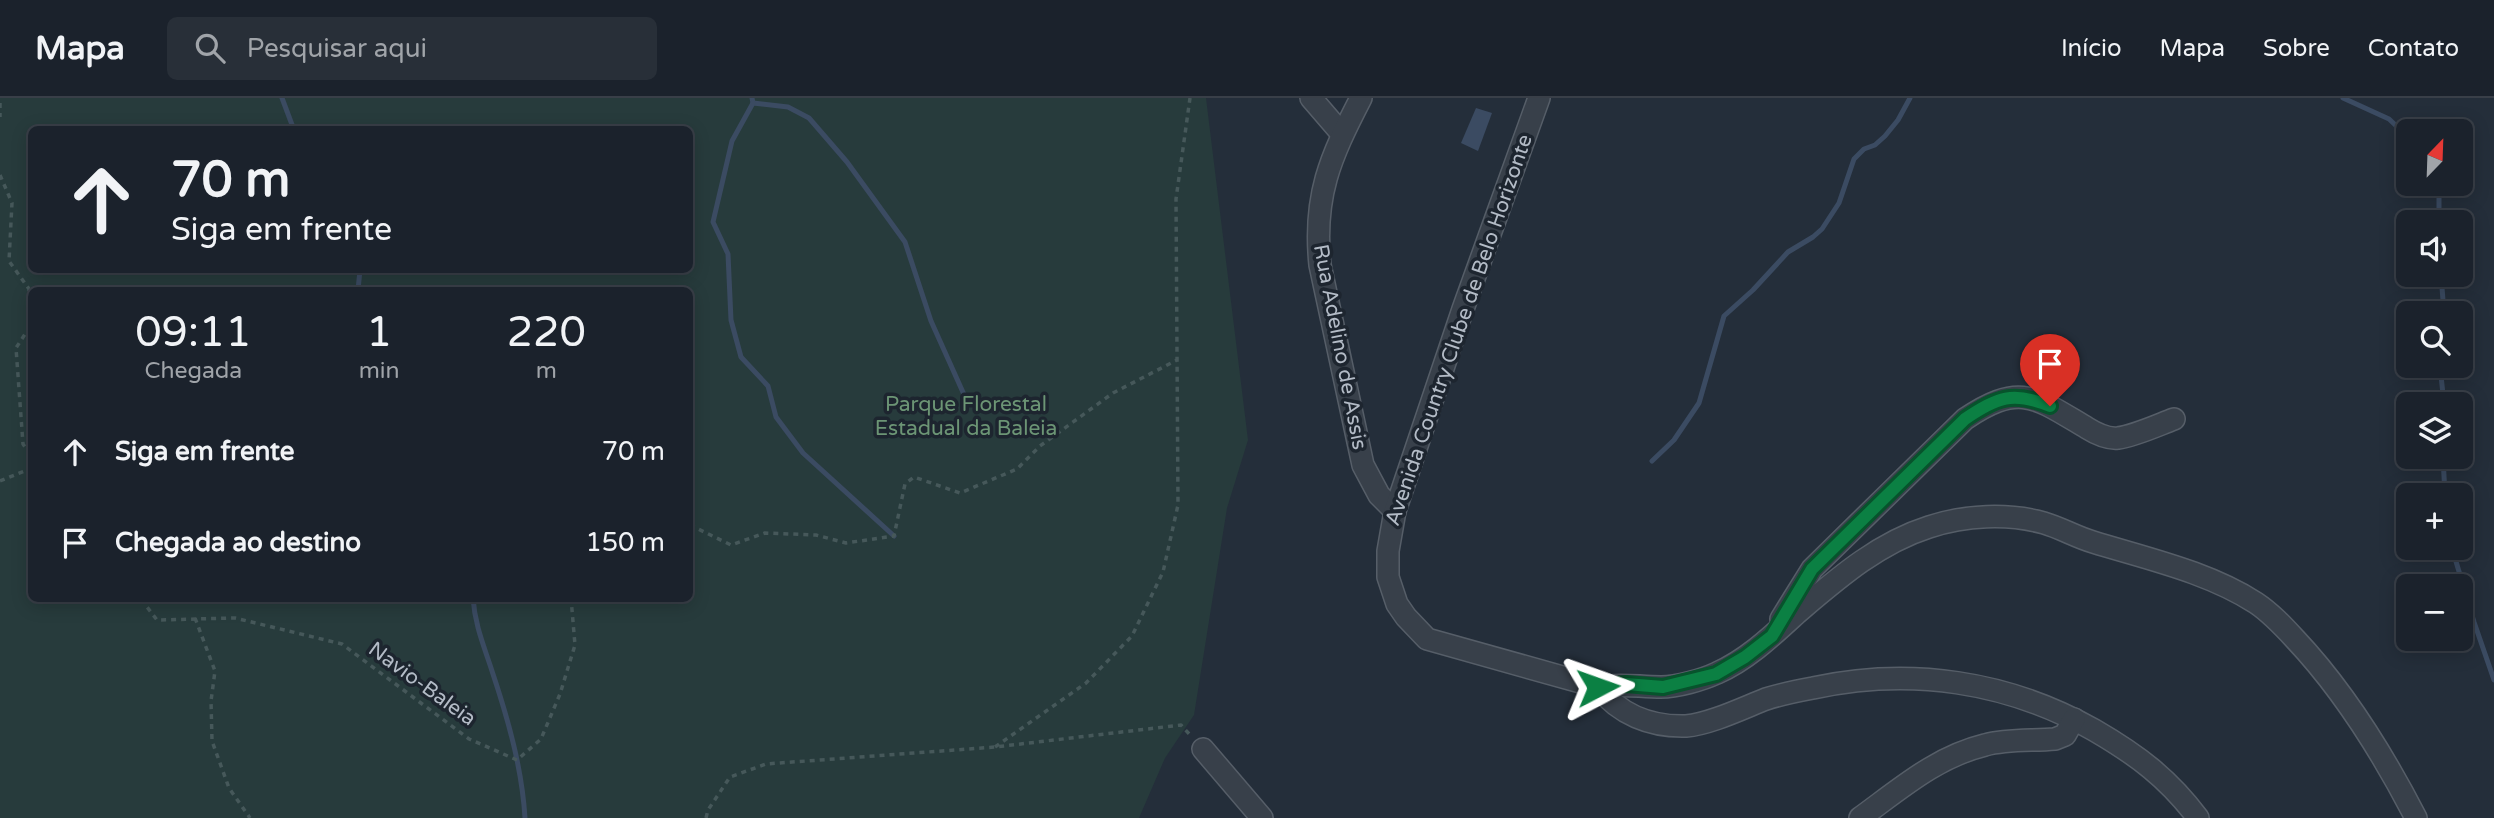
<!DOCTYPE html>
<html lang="pt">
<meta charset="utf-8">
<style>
body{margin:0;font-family:"Varela Round",sans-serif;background:#282f38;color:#f1f3f6;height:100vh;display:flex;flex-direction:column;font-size:26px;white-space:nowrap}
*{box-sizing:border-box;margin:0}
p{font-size:23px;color:#a0a4a9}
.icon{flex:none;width:38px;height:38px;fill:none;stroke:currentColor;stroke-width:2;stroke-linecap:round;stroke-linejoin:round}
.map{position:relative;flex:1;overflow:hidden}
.details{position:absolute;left:28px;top:189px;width:665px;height:315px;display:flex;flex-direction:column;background:#1b222c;border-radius:10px;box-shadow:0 4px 18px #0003,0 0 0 2px #393f48}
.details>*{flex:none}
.hud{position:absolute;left:28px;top:28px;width:665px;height:147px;border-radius:10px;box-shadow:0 4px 18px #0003,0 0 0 2px #393f48;background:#1b222c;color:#f1f3f6;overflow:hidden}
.needle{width:46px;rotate:23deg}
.controls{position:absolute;left:2396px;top:21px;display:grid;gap:14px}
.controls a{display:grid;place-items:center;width:77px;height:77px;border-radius:10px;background:#1b222c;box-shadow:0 4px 18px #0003,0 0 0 2px #393f48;font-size:35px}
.pin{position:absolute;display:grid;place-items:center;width:60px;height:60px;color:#fff;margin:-72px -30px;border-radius:50% 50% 50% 0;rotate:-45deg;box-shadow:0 0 7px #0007}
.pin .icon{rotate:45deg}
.me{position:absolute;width:77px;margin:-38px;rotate:86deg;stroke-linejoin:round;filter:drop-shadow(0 0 5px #0008)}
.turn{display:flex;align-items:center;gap:24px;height:147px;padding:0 28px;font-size:32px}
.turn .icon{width:91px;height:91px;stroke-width:2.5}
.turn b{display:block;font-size:49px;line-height:60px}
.eta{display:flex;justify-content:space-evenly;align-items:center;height:119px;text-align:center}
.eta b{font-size:42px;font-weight:600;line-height:49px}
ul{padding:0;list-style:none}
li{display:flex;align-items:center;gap:21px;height:91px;padding:0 28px}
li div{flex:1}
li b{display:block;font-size:26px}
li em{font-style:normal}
header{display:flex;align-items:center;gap:42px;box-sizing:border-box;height:98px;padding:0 35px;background:#1b222c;border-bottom:2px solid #393f48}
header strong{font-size:33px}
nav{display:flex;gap:38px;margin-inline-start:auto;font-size:24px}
.search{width:490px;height:63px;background:#282f38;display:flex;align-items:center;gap:18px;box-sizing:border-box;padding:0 24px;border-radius:10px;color:#a0a4a9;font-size:26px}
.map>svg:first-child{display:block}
.green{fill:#273b3c;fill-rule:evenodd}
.water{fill:#3b4b62}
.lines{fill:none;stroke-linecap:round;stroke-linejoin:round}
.stream{stroke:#3b4b62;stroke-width:5}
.minor-casing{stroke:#565e68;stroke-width:24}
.path{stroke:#46585a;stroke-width:3.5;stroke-dasharray:5 5;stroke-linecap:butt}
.minor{stroke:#38404a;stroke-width:21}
.route-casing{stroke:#07532c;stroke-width:18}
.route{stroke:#0b8043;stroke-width:12}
.labels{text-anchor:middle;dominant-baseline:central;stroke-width:7;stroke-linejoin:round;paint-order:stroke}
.street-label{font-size:21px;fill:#b3bbc6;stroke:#1d252f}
.park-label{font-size:21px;fill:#6c9575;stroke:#1d252f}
</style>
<header>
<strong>Mapa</strong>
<div class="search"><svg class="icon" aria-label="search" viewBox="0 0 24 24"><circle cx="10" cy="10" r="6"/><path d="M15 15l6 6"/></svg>Pesquisar aqui</div>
<nav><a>Início</a><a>Mapa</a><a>Sobre</a><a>Contato</a></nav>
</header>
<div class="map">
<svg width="2494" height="720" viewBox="0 0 2494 720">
<rect width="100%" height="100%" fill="#242e3a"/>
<path class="green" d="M 0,0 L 1206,0 L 1248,342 L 1227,410 L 1194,617 L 1165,660 L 1139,720 L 0,720 ZM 32,32 L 690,32 L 690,172 L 32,172 ZM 32,192 L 690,192 L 690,500 L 32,500 Z"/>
<polygon class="water" points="1476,10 1492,15 1478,53 1461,45"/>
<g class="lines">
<g class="stream">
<polyline points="282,0 294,32"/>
<polyline points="752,0 753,5 788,9 809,20 847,64 905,144 931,223 966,301"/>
<polyline points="2343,0 2389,21 2408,39"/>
<polyline points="753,5 732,43 713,124 728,156 731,222 741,259 768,288 776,319 803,355 894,438"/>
<polyline points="2439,86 2439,124"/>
<polyline points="2441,177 2444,215"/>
<polyline points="358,192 360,172"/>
<polyline points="2440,268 2444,306"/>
<polyline points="2443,359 2445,397"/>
<polyline points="1652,363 1674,342 1699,305 1724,218 1753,192 1788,154 1813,139 1822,131 1839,105 1854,61 1864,51 1875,47 1885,38 1898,22 1910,0"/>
<polyline points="2452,450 2474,524 2494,582"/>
<path d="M 473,500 C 475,528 484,548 492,573 C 508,621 522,670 525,720"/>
</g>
<g class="minor-casing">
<g id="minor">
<polyline points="1311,0 1342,36"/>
<path d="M 1361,0 C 1330,60 1313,98 1320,167 L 1363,367 L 1379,397 L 1395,413"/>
<path d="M 1539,0 L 1463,211 L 1395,413 L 1388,453 L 1388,479 L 1397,506 L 1406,519 L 1427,541 L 1598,589 C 1620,585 1639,589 1661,589 C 1677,589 1702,582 1717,575 C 1747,562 1773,537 1797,515 C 1837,481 1878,445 1929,429 C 1965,417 2008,415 2044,425 C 2061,430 2076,439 2093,444 C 2148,461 2208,474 2256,505 C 2271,515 2283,528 2295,541 C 2345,594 2383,656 2416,720"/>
<path d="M 1781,521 L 1812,471 L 1965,321 C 2020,284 2035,299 2087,330 C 2095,335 2108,341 2118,340 C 2134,338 2158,327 2174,321"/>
<path d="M 1598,589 C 1619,616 1650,629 1686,628 C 1710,626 1743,610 1766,601 C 1781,596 1797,593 1813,590 C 1910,569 2007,583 2094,632 C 2137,657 2168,680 2198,720"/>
<polyline points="1203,651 1262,720"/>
<path d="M 1860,720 C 1900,691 1936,659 1985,647 C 2007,641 2032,643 2055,641 L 2065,637 L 2074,621"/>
</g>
</g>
<g class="path">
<polyline points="0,5 0,19"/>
<polyline points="0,77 12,105 9,163 29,191 29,230 16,250 23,346 32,359"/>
<polyline points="0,383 32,370"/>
<polyline points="690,427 731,447 765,435 816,437 846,445 894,438 905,386 914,379 960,395 1017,371 1040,348 1113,295 1177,262"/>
<polyline points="150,500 147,509 157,522 235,520 342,546 469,641 517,662 541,641 560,596 575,547 571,500"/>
<polyline points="195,520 215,573 211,603 212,643 229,690 250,720"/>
<polyline points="995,649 1086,585 1132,538 1163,474 1178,407 1176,101 1190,0"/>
<polyline points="706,720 708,712 730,679 766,666 995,649 1181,627 1192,639"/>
</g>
<use href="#minor" class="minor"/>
</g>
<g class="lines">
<g class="route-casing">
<path id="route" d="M 1598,589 L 1626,586 L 1663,589 L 1716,576 L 1745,559 L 1772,538 L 1812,471 L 1965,321 C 1997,299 2013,293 2050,308"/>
</g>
<use href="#route" class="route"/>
</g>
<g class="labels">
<g class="street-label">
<text transform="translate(1459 232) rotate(-71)">Avenida Country Clube de Belo Horizonte</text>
<text transform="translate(1340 249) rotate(79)">Rua Adelino de Assis</text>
<text transform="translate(422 586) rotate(36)">Navio-Baleia</text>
</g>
<g class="park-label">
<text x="966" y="306">Parque Florestal<tspan x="966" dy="24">Estadual da Baleia</tspan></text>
</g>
</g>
</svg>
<div class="controls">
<a><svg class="needle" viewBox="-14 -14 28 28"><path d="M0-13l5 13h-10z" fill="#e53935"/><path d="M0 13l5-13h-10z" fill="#a0a4a9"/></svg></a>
<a><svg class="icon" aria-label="sound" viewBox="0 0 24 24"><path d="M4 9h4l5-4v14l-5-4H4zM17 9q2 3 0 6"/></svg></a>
<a><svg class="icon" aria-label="search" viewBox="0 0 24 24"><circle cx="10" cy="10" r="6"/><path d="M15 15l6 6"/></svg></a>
<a><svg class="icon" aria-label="layers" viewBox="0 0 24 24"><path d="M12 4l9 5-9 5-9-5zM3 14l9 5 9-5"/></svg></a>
<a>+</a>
<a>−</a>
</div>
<div class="pin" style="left:2050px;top:308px;background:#d93025"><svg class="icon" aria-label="arrive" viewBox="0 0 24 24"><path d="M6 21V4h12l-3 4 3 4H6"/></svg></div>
<svg class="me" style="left:1598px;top:589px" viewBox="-20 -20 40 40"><path d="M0-17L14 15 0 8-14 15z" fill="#0b8043" stroke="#fff" stroke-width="4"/></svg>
<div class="hud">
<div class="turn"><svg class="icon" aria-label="ahead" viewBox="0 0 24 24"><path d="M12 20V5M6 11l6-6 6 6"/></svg><div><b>70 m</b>Siga em frente</div></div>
</div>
<section class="details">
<div class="eta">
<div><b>09:11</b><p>Chegada</p></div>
<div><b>1</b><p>min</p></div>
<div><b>220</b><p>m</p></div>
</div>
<ul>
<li><svg class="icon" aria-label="ahead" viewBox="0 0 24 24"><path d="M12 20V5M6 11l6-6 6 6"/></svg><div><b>Siga em frente</b></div><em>70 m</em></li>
<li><svg class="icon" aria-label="arrive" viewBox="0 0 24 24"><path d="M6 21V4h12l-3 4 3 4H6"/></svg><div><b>Chegada ao destino</b></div><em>150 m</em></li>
</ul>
</section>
</div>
